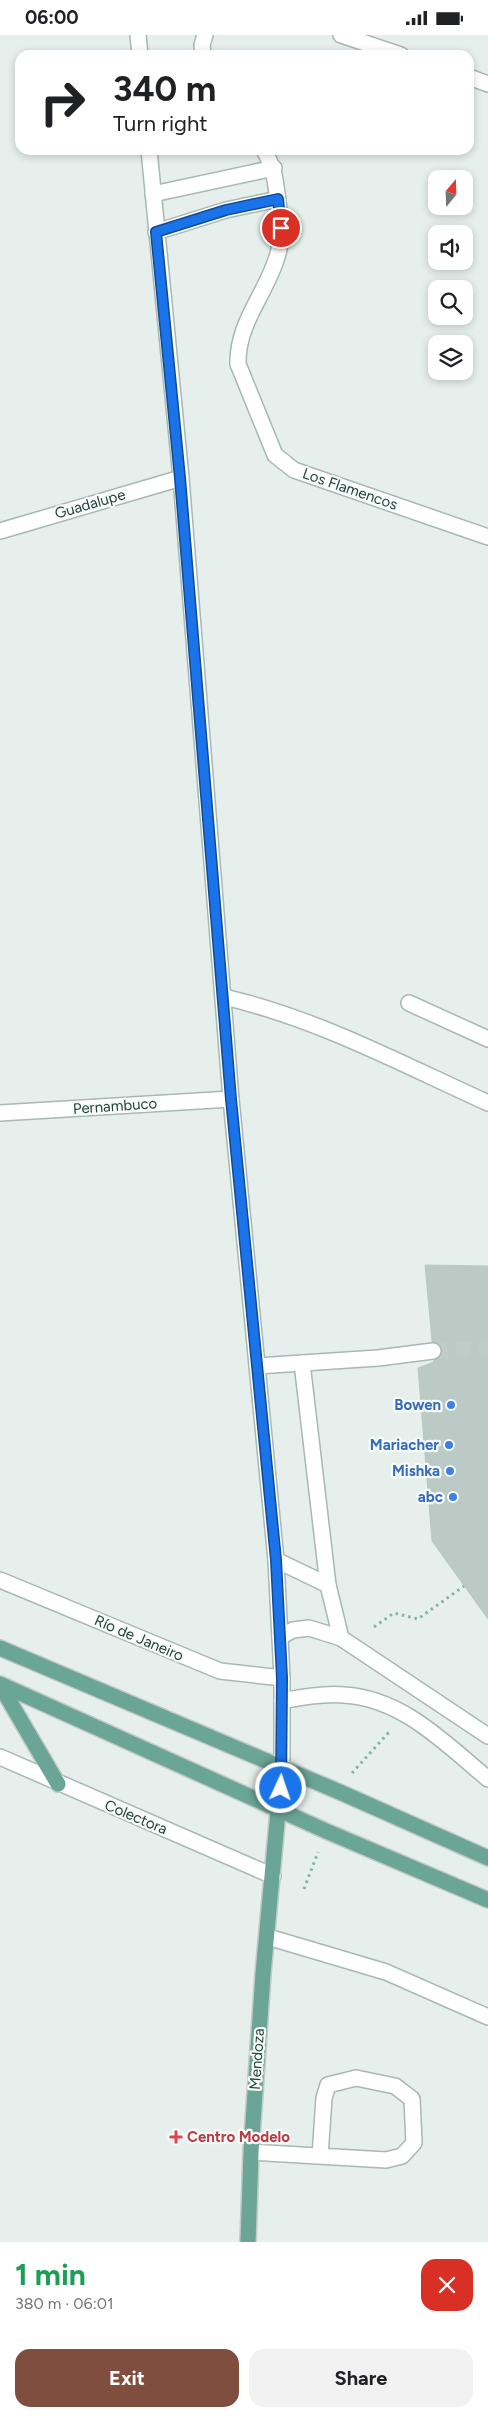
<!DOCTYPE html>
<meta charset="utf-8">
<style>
body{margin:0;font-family:Figtree,sans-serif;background:#f2f2f2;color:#202124;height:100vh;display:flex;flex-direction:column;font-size:19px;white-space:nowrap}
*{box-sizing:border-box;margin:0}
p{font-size:16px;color:#757577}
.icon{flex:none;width:28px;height:28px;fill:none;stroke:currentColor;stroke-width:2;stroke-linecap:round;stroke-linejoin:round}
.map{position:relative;height:2207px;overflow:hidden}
.side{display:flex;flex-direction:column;background:#fff;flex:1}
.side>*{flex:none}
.top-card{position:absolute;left:15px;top:15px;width:459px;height:105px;border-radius:15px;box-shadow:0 2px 8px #0003;background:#fff;color:#202124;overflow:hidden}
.needle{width:32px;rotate:19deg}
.tools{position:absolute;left:428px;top:135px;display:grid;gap:10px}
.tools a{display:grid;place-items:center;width:45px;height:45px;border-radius:10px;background:#fff;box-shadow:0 2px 8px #0003;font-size:25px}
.pin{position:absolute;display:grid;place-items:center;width:42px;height:42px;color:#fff;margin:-21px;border:2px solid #fff;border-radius:50%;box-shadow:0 1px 5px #0007}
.me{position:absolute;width:55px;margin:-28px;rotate:3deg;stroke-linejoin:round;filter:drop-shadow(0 0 4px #0008)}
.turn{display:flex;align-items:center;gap:18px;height:105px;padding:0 15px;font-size:22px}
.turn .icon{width:65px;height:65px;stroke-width:2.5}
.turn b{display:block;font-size:35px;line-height:42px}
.round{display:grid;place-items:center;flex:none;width:52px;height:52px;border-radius:15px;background:#f2f2f2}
.summary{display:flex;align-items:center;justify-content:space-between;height:85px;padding:0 15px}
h1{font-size:30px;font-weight:700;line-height:38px;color:#1e9e55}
.button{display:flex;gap:10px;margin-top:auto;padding:10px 15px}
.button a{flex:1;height:58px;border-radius:15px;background:#7f4e3f;color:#fff;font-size:20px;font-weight:700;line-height:58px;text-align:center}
.button a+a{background:#f2f2f2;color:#202124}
.status{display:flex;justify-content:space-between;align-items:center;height:35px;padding:0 25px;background:#fff;direction:ltr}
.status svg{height:14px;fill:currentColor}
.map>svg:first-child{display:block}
.building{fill:#bbcac4;stroke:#b8c9c2}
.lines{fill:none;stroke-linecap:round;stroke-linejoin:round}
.minor-tunnel{stroke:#bfccc8;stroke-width:15;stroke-dasharray:15 8;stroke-linecap:butt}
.minor-casing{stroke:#a8b8b2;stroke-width:18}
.major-casing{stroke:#c2cac8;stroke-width:18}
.path{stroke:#86b3a5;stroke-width:3;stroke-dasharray:2.5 4;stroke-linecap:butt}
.minor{stroke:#fff;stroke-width:15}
.major{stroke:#6aa596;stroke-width:15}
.route-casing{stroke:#114b97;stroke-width:12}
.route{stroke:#1a73e8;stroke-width:9}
.shop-dot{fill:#3f7fe0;stroke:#f7fbf9;stroke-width:2}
.health-dot{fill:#e0444e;stroke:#f7fbf9;stroke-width:2}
.labels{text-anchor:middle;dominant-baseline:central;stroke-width:4.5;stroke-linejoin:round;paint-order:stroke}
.street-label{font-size:15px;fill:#24423a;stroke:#f7fbf9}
.shop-label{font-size:15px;font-weight:bold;fill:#366cbe;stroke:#f7fbf9;text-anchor:end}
.health-label{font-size:15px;font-weight:bold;fill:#be3a42;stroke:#f7fbf9;text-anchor:start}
</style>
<div class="status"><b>06:00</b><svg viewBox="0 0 49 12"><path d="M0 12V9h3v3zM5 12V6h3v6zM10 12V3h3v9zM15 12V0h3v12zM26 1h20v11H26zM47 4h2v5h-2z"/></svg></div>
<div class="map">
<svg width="488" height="2207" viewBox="0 0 488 2207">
<rect width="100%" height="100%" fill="#e6efeb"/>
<polygon class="building" points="425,1230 488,1231 488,1584 432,1506 418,1333 434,1327"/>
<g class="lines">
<polyline class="minor-tunnel" points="433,1316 488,1313"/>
<g class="minor-casing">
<g id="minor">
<polyline points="138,0 140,20"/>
<polyline points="341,0 401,20"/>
<polyline points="203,20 202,10 205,0"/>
<polyline points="469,42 488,49"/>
<polyline points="149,115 181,443 231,1064 276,1525 282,1643 282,1733"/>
<path d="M 264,115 C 275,135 275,144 278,166 C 280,185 283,204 277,222 C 266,259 237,288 238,329 L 275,420 L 294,435 L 488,502"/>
<polyline points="153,159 274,133"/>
<polyline points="156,197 226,175 278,164"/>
<polyline points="0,496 181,443"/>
<path d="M 224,962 C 316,983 402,1029 488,1068"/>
<polyline points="409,968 488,1004"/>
<polyline points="0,1078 231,1064"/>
<polyline points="302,1328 328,1550"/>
<polyline points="257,1331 378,1323 433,1316"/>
<polyline points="276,1525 328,1550 341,1603"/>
<polyline points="0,1545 220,1636 282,1643"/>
<polyline points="280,1602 293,1595 309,1593 341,1603 488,1701"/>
<path d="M 282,1666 C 302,1662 324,1658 344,1660 C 402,1663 446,1709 488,1744"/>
<polyline points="0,1722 273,1841"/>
<polyline points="268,1902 386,1937 488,1982"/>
<polyline points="251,2117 386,2125 402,2121 414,2108 412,2064 395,2051 356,2043 328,2050 324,2063 320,2121"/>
</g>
</g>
<g class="major-casing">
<g id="major">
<polyline points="0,1613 342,1758 488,1823"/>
<polyline points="0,1649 326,1796 488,1865"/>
<polyline points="0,1650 58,1749"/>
<polyline points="248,2207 251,2117 263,1939 282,1733"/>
</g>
</g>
<g class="path">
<polyline points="374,1592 394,1578 418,1584 464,1551"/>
<polyline points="352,1738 390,1696"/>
<polyline points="304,1854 318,1817"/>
</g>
<use href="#minor" class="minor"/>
<use href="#major" class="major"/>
</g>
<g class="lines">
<g class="route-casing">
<polyline id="route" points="281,1753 282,1643 276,1525 231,1064 180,443 156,197 226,175 278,164 281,193"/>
</g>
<use href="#route" class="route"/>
</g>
<g class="shop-dot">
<circle cx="451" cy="1370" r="5"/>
<circle cx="449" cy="1410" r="5"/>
<circle cx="450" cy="1436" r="5"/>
<circle cx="453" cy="1462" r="5"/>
</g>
<path class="health-dot" d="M173.5 2094.5h5v5h5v5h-5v5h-5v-5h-5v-5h5z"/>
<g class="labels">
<g class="street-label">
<text transform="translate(350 454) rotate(19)">Los Flamencos</text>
<text transform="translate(90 469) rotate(-16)">Guadalupe</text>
<text transform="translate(115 1071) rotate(-4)">Pernambuco</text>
<text transform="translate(139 1603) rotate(23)">Río de Janeiro</text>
<text transform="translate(136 1782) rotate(23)">Colectora</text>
<text transform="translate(257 2024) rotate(-86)">Mendoza</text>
</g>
<g class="shop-label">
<text x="441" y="1370">Bowen</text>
<text x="439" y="1410">Mariacher</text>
<text x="440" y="1436">Mishka</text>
<text x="443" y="1462">abc</text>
</g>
<g class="health-label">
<text x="187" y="2102">Centro Modelo</text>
</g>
</g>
</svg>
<div class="tools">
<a><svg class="needle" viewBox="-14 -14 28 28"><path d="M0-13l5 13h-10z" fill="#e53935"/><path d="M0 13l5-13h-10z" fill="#757577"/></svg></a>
<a><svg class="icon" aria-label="sound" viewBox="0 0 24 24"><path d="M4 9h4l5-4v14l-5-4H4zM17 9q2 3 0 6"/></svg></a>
<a><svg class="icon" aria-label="search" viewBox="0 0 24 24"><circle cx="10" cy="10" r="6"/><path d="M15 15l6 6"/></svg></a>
<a><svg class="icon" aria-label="layers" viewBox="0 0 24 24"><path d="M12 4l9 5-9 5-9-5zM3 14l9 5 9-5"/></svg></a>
</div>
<div class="pin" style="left:281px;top:193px;background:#d93025"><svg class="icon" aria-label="arrive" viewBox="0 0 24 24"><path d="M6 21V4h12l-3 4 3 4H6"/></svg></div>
<svg class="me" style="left:281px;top:1753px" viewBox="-20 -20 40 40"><circle r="17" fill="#1a73e8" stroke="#fff" stroke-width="3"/><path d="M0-11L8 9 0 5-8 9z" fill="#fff"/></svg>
<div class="top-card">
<div class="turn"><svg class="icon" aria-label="right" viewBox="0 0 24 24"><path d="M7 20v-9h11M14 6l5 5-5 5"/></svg><div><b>340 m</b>Turn right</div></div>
</div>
</div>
<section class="side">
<div class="summary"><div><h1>1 min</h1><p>380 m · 06:01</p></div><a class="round" style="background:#d93025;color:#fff"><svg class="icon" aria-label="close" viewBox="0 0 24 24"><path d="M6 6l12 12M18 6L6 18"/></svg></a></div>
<div class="button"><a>Exit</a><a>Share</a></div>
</section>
